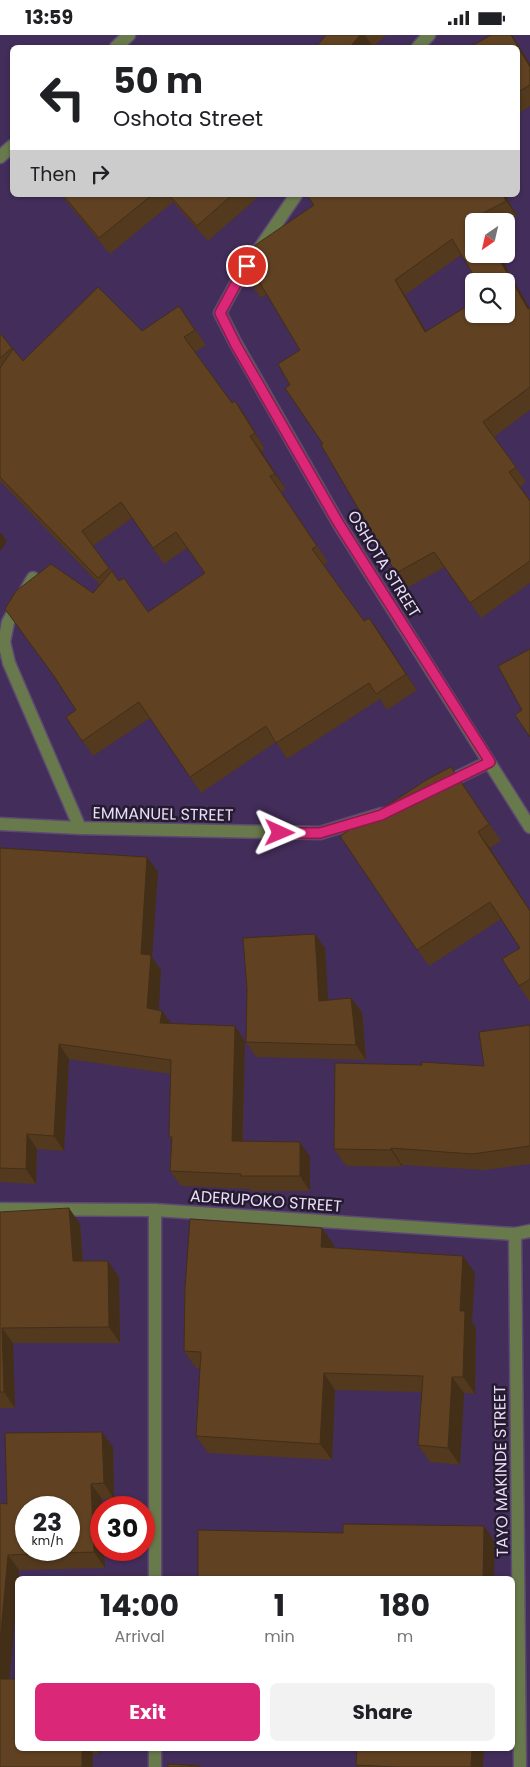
<!DOCTYPE html>
<style>
body{margin:0;font-family:Poppins,sans-serif;background:#f2f2f2;color:#202124;height:100vh;display:flex;flex-direction:column;font-size:19px;white-space:nowrap}
*{box-sizing:border-box;margin:0}
p{font-size:16px;color:#757577}
.icon{flex:none;width:28px;height:28px;fill:none;stroke:currentColor;stroke-width:2;stroke-linecap:round;stroke-linejoin:round}
.map{position:relative;flex:1;overflow:hidden}
.side{position:absolute;left:15px;top:1541px;width:500px;height:175px;display:flex;flex-direction:column;background:#fff;border-radius:8px;box-shadow:0 1px 4px #0004}
.side>*{flex:none}
.hud{position:absolute;left:10px;top:10px;width:510px;height:152px;border-radius:8px;box-shadow:0 1px 4px #0004;background:#fff;color:#202124;overflow:hidden}
.needle{width:32px;rotate:214deg}
.tools{position:absolute;left:465px;top:178px;display:grid;gap:10px}
.tools a{display:grid;place-items:center;width:50px;height:50px;border-radius:8px;background:#fff;box-shadow:0 1px 4px #0004;font-size:25px}
.speed{position:absolute;left:15px;top:1461px;display:flex;gap:10px;font-size:25px;font-weight:700;text-align:center}
.speed>*{display:grid;place-content:center;width:65px;height:65px;border-radius:50%;background:#fff;box-shadow:0 1px 4px #0004;line-height:1}
.speed small{font-size:12px;font-weight:400}
.speed .limit{border:8px solid #d22;background:#fff;color:#111}
.pin{position:absolute;display:grid;place-items:center;width:42px;height:42px;color:#fff;margin:-21px;border:2px solid #fff;border-radius:50%;box-shadow:0 1px 5px #0007}
.me{position:absolute;width:55px;margin:-28px;rotate:91deg;stroke-linejoin:round;filter:drop-shadow(0 0 4px #0008)}
.turn{display:flex;align-items:center;gap:18px;height:105px;padding:0 20px;font-size:22px}
.turn .icon{width:65px;height:65px;stroke-width:2.5}
.turn b{display:block;font-size:35px;line-height:42px}
.then{display:flex;align-items:center;height:48px;padding:0 20px;background:#0003;gap:10px;font-size:19px}
.eta{display:flex;justify-content:space-evenly;align-items:center;height:85px;text-align:center}
.eta b{font-size:30px;font-weight:700;line-height:35px}
.button{display:flex;gap:10px;margin-top:auto;padding:10px 20px}
.button a{flex:1;height:58px;border-radius:8px;background:#db2777;color:#fff;font-size:20px;font-weight:700;line-height:58px;text-align:center}
.button a+a{background:#f2f2f2;color:#202124}
.status{display:flex;justify-content:space-between;align-items:center;height:35px;padding:0 25px;background:#fff;direction:ltr}
.status svg{height:14px;fill:currentColor}
.map>svg:first-child{display:block}
.lines{fill:none;stroke-linecap:round;stroke-linejoin:round}
.minor-casing{stroke:#5d4973;stroke-width:15}
.minor{stroke:#68794b;stroke-width:12}
.wall{fill:#53391e;fill-rule:evenodd}
.shaded-wall{fill:#432e18}
.building{fill:#604223;stroke:#432e18;fill-rule:evenodd}
.route-casing{stroke:#8e194d;stroke-width:12}
.route{stroke:#db2777;stroke-width:9}
.labels{text-anchor:middle;dominant-baseline:central;stroke-width:5;stroke-linejoin:round;paint-order:stroke}
.street-label{font-size:16px;fill:#e8dcf8;stroke:#251b2f}
</style>
<div class="status"><b>13:59</b><svg viewBox="0 0 49 12"><path d="M0 12V9h3v3zM5 12V6h3v6zM10 12V3h3v9zM15 12V0h3v12zM26 1h20v11H26zM47 4h2v5h-2z"/></svg></div>
<div class="map">
<svg width="530" height="1732" viewBox="0 0 530 1732">
<rect width="100%" height="100%" fill="#432d5a"/>
<g class="lines">
<g class="minor-casing">
<g id="minor">
<polyline points="116,12 129,0"/>
<polyline points="418,12 429,0"/>
<polyline points="0,122 12,111"/>
<polyline points="296,160 238,245 220,278 236,309 339,489 530,792"/>
<polyline points="33,543 8,587 4,607 9,628 80,793"/>
<polyline points="442,750 489,727"/>
<polyline points="0,789 80,793 320,798 382,779"/>
<polyline points="0,1174 155,1175 515,1199 530,1196"/>
<polyline points="155,1175 155,1544"/>
<polyline points="515,1199 520,1732"/>
<polyline points="155,1732 155,1714"/>
</g>
</g>
<use href="#minor" class="minor"/>
</g>
<g class="wall">
<polygon points="326,0 386,0 373,12 316,12"/>
<polygon points="491,0 512,0 530,29 530,71 518,79 518,12"/>
<polygon points="61,160 255,160 257,163 208,206 173,167 110,219"/>
<path d="M 307,160 L 505,160 L 517,181 L 506,187 L 474,186 L 474,219 L 499,219 L 529,273 L 530,273 L 530,375 L 494,402 L 526,447 L 520,452 L 530,466 L 530,548 L 481,583 L 445,532 L 407,553 L 396,538 L 290,350 L 300,315 L 267,259 L 261,263 L 237,230 L 314,170 ZM 461,220 L 506,279 L 427,297 L 405,260 Z"/>
<path d="M 179,271 L 206,310 L 195,317 L 232,368 L 235,366 L 246,382 L 265,414 L 261,416 L 286,454 L 281,457 L 328,527 L 323,530 L 364,586 L 369,583 L 417,655 L 387,675 L 380,664 L 287,724 L 276,707 L 201,758 L 150,683 L 93,721 L 66,682 L 76,675 L 93,558 L 100,550 L 0,446 L 0,298 L 23,326 L 142,296 ZM 132,483 L 164,529 L 187,513 L 205,538 L 148,577 L 119,546 L 93,511 Z"/>
<polygon points="463,749 501,806 490,813 530,875 530,967 519,951 520,913 501,884 429,931 340,801"/>
<polygon points="0,810 2,813 158,837 152,922 161,935 158,975 162,976 171,989 235,991 245,1006 243,1107 310,1122 310,1156 251,1156 250,1154 181,1151 170,1136 172,1106 169,1102 171,1039 69,1024 64,1116 37,1114 36,1149 0,1147"/>
<polygon points="325,913 328,965 351,963 362,977 366,1025 256,1022 246,1007"/>
<polygon points="530,990 530,1129 484,1135 402,1130 402,1132 346,1131 334,1114 484,1031"/>
<polygon points="0,1177 80,1189 83,1226 119,1242 120,1308 13,1308 15,1373 0,1373"/>
<polygon points="334,1210 334,1213 475,1238 472,1287 476,1293 475,1359 464,1358 460,1430 430,1427 418,1410 422,1357 335,1355 332,1425 208,1418 196,1401 200,1333 196,1333 184,1316"/>
<polygon points="113,1412 114,1464 102,1464 102,1472 101,1472 105,1533 19,1535 9,1644 18,1714 100,1714 100,1719 93,1719 0,1732 7,1469"/>
<polygon points="484,1714 483,1732 358,1732 356,1730"/>
</g>
<g class="shaded-wall">
<polygon points="360,0 365,0 373,12 350,12"/>
<polygon points="511,0 512,0 516,7 530,29 530,32"/>
<polygon points="503,160 505,160 517,181 506,166"/>
<polygon points="496,219 499,219 530,274 528,274"/>
<polygon points="395,245 405,260 436,313 425,297"/>
<polygon points="235,366 246,382 265,414"/>
<polygon points="250,401 261,416 286,454 275,439"/>
<polygon points="0,497 7,506 0,516"/>
<polygon points="369,583 380,598 417,655 406,639"/>
<polygon points="478,797 490,813 530,876"/>
<polygon points="147,822 158,837 152,922 161,935 158,988 147,973 141,919"/>
<polygon points="315,899 325,913 329,980 319,966"/>
<polygon points="351,963 362,977 366,1025 356,1010"/>
<polygon points="162,976 173,991 160,988"/>
<polygon points="235,991 245,1006 242,1121 232,1106"/>
<polygon points="59,1009 69,1024 64,1116 54,1101"/>
<polygon points="27,1099 37,1114 36,1149 26,1134"/>
<polygon points="300,1107 310,1122 310,1156 300,1141"/>
<polygon points="391,1113 402,1130 402,1132 391,1115"/>
<polygon points="69,1173 80,1189 84,1242 73,1226"/>
<polygon points="322,1193 334,1210 333,1229 321,1212"/>
<polygon points="463,1221 475,1238 472,1287 476,1293 475,1359 463,1342 460,1276"/>
<polygon points="108,1226 119,1242 120,1308 109,1292"/>
<polygon points="2,1293 13,1308 15,1373 4,1357"/>
<polygon points="324,1338 335,1355 332,1425 320,1409"/>
<polygon points="452,1342 464,1358 460,1430 448,1413"/>
<polygon points="102,1397 113,1412 114,1464 104,1448"/>
<polygon points="91,1449 102,1464 102,1472 101,1472 101,1515 104,1515 105,1533 94,1517"/>
<polygon points="484,1491 495,1507 494,1544 483,1544"/>
<polygon points="8,1520 19,1535 8,1660 0,1649 0,1608"/>
<polygon points="82,1714 90,1714 93,1719 93,1732 82,1732"/>
<polygon points="97,1714 100,1714 100,1719"/>
<polygon points="472,1714 484,1714 483,1732 471,1732"/>
</g>
<g class="building">
<polygon points="326,0 360,0 350,12 316,12"/>
<polygon points="491,0 511,0 530,32 530,50 518,57 518,12 470,12"/>
<polygon points="63,160 152,160 99,203"/>
<polygon points="169,160 232,160 197,191"/>
<path d="M 307,160 L 503,160 L 506,166 L 476,182 L 478,186 L 474,186 L 474,219 L 496,219 L 528,274 L 530,273 L 530,352 L 483,387 L 516,432 L 509,437 L 530,466 L 530,526 L 470,568 L 434,517 L 396,538 L 321,410 L 323,409 L 285,353 L 290,350 L 278,329 L 300,315 L 257,243 L 250,248 L 237,230 L 248,215 L 314,170 ZM 452,204 L 477,246 L 506,246 L 506,279 L 474,279 L 474,267 L 425,297 L 395,245 Z"/>
<polygon points="98,252 142,296 179,271 195,295 184,302 232,368 235,366 255,398 250,401 275,439 270,441 317,511 312,514 364,586 369,583 406,639 376,659 369,648 276,708 266,691 190,742 139,667 82,706 66,682 76,675 54,641 5,574 16,556 51,529 93,558 112,536 119,546 124,543 148,577 205,538 176,497 153,513 121,467 82,496 109,533 98,543 0,442 0,333 13,314 23,326"/>
<polygon points="0,298 12,313 0,323"/>
<polygon points="530,614 530,702 515,680 522,675 498,631"/>
<polygon points="451,732 489,789 478,797 530,876 530,944 519,951 502,924 520,913 490,867 417,915 340,801 428,744"/>
<polygon points="0,813 147,822 141,919 151,920 147,973 162,976 160,988 235,991 232,1106 300,1107 300,1141 241,1141 241,1139 170,1136 172,1102 169,1102 171,1025 59,1009 54,1101 27,1099 26,1134 0,1133"/>
<polygon points="315,899 319,966 351,963 356,1010 246,1007 247,954 243,903"/>
<polygon points="530,990 530,1111 472,1119 391,1113 391,1115 334,1114 335,1028 422,1030 422,1027 484,1031 479,997"/>
<polygon points="69,1173 73,1226 108,1226 109,1292 2,1293 4,1357 0,1357 0,1177"/>
<polygon points="190,1184 322,1193 321,1212 463,1221 460,1276 465,1276 463,1342 452,1342 448,1413 418,1410 423,1341 324,1338 320,1409 196,1401 201,1317 184,1316 185,1253"/>
<path d="M 102,1397 L 104,1448 L 91,1449 L 94,1517 L 8,1520 L 0,1608 L 0,1468 L 7,1469 L 5,1398 ZM 26,1472 L 69,1472 L 69,1515 L 26,1515 Z"/>
<polygon points="343,1489 484,1491 483,1544 198,1544 198,1495 343,1498"/>
<polygon points="0,1644 18,1644 18,1714 82,1714 82,1732 0,1732"/>
<polygon points="357,1714 472,1714 471,1732 395,1732 356,1730"/>
<polygon points="168,1729 200,1731 200,1732 168,1732"/>
</g>
<g class="lines">
<g class="route-casing">
<polyline id="route" points="247,231 238,245 220,278 236,310 339,489 490,727 381,780 320,798 280,798"/>
</g>
<use href="#route" class="route"/>
</g>
<g class="labels">
<g class="street-label">
<text transform="translate(384 529) rotate(58)">OSHOTA STREET</text>
<text transform="translate(163 779) rotate(1)">EMMANUEL STREET</text>
<text transform="translate(266 1166) rotate(4)">ADERUPOKO STREET</text>
<text transform="translate(501 1436) rotate(-91)">TAYO MAKINDE STREET</text>
</g>
</g>
</svg>
<div class="tools">
<a><svg class="needle" viewBox="-14 -14 28 28"><path d="M0-13l5 13h-10z" fill="#e53935"/><path d="M0 13l5-13h-10z" fill="#757577"/></svg></a>
<a><svg class="icon" aria-label="search" viewBox="0 0 24 24"><circle cx="10" cy="10" r="6"/><path d="M15 15l6 6"/></svg></a>
</div>
<div class="speed"><div>23<small>km/h</small></div><div class="limit">30</div></div>
<div class="pin" style="left:247px;top:231px;background:#d93025"><svg class="icon" aria-label="arrive" viewBox="0 0 24 24"><path d="M6 21V4h12l-3 4 3 4H6"/></svg></div>
<svg class="me" style="left:280px;top:798px" viewBox="-20 -20 40 40"><path d="M0-17L14 15 0 8-14 15z" fill="#db2777" stroke="#fff" stroke-width="4"/></svg>
<div class="hud">
<div class="turn"><svg class="icon" aria-label="left" viewBox="0 0 24 24"><path d="M17 20v-9H6M10 6l-5 5 5 5"/></svg><div><b>50 m</b>Oshota Street</div></div>
<div class="then">Then<svg class="icon" aria-label="right" viewBox="0 0 24 24"><path d="M7 20v-9h11M14 6l5 5-5 5"/></svg></div>
</div>
<section class="side">
<div class="eta">
<div><b>14:00</b><p>Arrival</p></div>
<div><b>1</b><p>min</p></div>
<div><b>180</b><p>m</p></div>
</div>
<div class="button"><a>Exit</a><a>Share</a></div>
</section>
</div>
